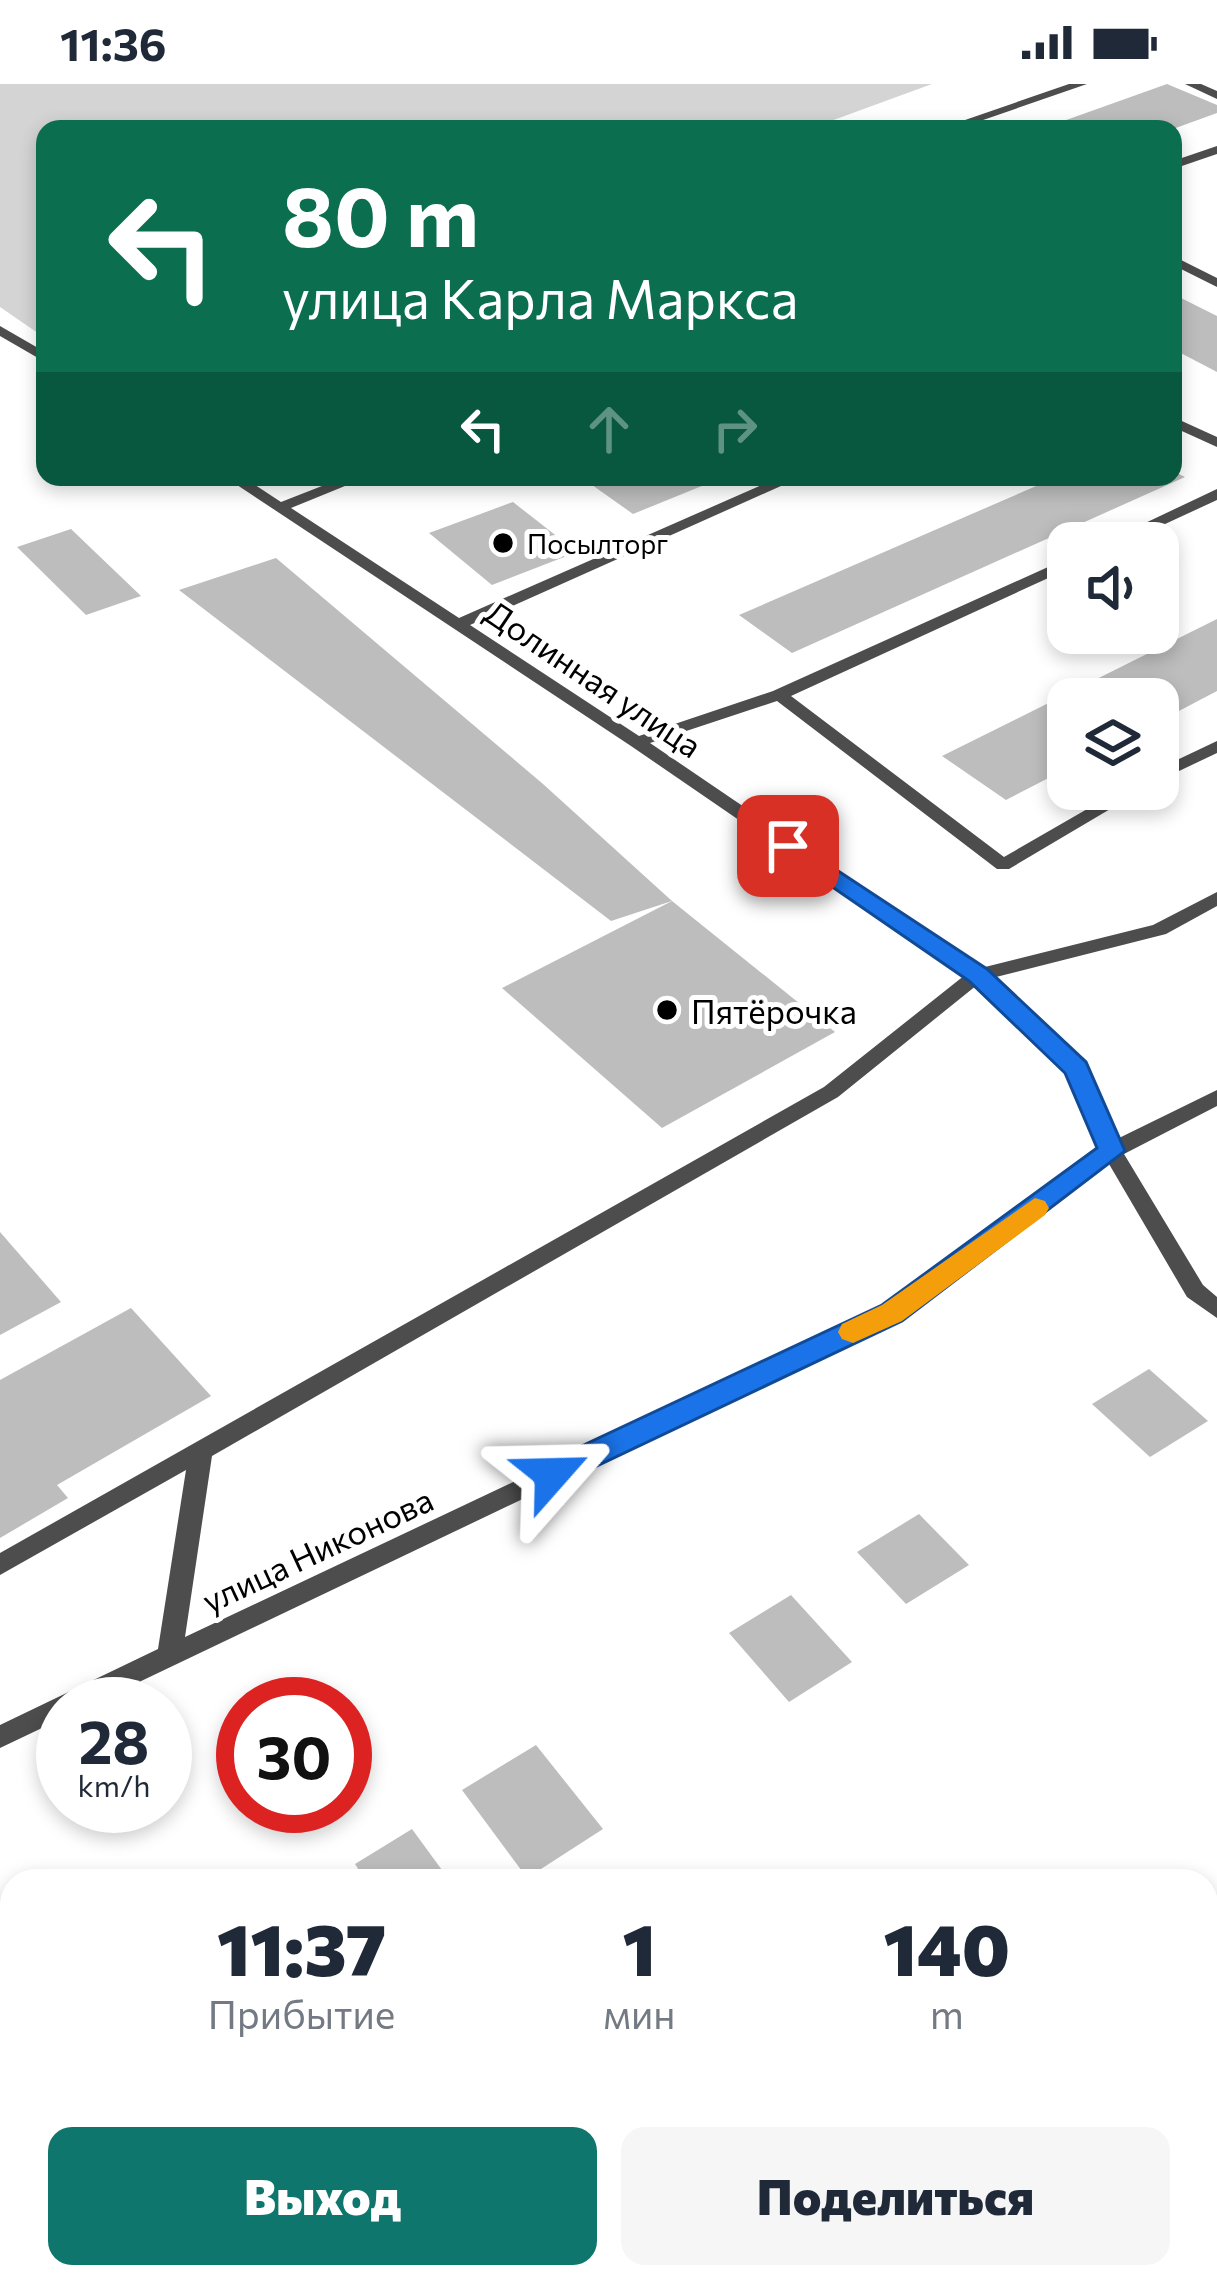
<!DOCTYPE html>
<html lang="ru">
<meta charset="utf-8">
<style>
body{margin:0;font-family:Commissioner,sans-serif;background:#f6f6f7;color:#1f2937;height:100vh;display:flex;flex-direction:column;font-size:45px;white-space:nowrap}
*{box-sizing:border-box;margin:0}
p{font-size:39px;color:#747a83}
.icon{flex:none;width:66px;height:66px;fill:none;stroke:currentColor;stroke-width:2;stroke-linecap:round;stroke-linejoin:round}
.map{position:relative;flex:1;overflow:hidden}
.details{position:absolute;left:0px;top:1785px;width:1218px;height:420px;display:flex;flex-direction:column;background:#fff;border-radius:36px 36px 0 0;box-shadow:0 6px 18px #0003}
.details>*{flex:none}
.banner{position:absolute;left:36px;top:36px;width:1146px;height:366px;border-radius:24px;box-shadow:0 6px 18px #0003;background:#0b6e4f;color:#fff;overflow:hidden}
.tools{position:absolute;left:1047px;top:438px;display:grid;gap:24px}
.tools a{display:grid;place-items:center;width:132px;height:132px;border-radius:24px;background:#fff;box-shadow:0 6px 18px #0003;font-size:60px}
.speed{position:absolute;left:36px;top:1593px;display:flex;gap:24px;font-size:60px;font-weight:700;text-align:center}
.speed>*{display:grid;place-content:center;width:156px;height:156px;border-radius:50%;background:#fff;box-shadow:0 6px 18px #0003;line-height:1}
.speed small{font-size:30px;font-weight:400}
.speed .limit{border:18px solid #d22;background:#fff;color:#111}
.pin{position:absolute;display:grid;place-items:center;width:102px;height:102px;color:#fff;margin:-51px;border-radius:24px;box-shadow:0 6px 18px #0006}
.me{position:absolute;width:132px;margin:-66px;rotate:65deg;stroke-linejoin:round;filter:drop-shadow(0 0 9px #0008)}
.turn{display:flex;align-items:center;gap:42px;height:252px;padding:0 48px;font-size:54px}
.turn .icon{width:156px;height:156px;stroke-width:2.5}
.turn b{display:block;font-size:84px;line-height:102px}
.lanes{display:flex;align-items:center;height:114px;padding:0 48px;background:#0003;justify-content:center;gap:60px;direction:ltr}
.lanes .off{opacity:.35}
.eta{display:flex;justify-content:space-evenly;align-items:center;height:204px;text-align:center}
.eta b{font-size:72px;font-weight:800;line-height:84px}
.primary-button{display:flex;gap:24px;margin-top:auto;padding:24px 48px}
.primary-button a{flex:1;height:138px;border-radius:24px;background:#0f766e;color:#fff;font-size:48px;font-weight:800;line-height:138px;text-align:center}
.primary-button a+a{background:#f6f6f7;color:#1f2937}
.status{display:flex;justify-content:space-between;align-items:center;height:84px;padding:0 60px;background:#fff;direction:ltr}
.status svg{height:33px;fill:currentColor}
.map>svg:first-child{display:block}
.green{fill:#d4d4d4}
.building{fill:#bdbdbd}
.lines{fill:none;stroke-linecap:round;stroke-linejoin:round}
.minor{fill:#4d4d4d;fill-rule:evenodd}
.route{fill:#1a73e8;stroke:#114b97;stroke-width:3}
.slow{fill:#f59e0b}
.poi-dot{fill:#000;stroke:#fff;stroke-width:4.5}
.labels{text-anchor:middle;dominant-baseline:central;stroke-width:10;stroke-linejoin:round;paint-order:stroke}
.far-poi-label{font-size:27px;fill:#000;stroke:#fff;text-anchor:start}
.street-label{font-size:33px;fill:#000;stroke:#fff}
.poi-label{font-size:33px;fill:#000;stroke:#fff;text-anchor:start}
</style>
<div class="status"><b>11:36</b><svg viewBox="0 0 49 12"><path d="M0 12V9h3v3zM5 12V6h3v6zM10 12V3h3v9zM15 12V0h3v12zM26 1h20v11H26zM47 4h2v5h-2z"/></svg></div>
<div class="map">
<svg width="1217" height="2205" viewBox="0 0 1217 2205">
<rect width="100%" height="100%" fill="#fff"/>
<polygon class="green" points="0,0 932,0 809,45 45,45 45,254 0,223"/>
<g class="building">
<polygon points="1167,0 1217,21 1217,29 1173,45 1041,45"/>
<polygon points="1173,210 1217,232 1217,288 1173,265"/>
<polygon points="1173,387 1185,393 792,569 739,531 1057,393 1173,393"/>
<polygon points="592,393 724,393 633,430 585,396"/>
<polygon points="513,418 577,468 492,501 429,449"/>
<polygon points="71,445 141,512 86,531 17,463"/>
<polygon points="276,474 543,700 672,817 611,837 179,506"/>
<polygon points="1217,535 1217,607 1158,638 1158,615 1068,615 1068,684 1006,716 942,672"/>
<polygon points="672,817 835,948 662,1044 502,904"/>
<polygon points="0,1148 61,1218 0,1251"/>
<polygon points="131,1224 211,1312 57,1401 68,1414 0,1454 0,1296"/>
<polygon points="1149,1285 1208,1337 1150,1373 1092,1320"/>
<polygon points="919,1430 969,1481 906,1520 857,1468"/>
<polygon points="791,1511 852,1578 789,1618 729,1549"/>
<polygon points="536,1661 603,1745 527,1794 462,1706"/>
<polygon points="412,1745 450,1797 366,1797 355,1780"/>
<polygon points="12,1993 12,2164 6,2168 0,2157 0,2000"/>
<polygon points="580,2193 679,2193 686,2205 588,2205"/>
</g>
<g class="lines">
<g class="minor">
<polygon points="1069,0 1087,0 957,45 939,45"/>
<polygon points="1185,0 1201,0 1217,7 1217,15"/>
<polygon points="1217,62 1217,70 1173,85 1173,77"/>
<polygon points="1173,172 1217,194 1217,203 1173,181"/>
<polygon points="0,242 45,268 45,278 0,252"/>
<polygon points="1173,333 1217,353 1217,363 1173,343"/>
<path d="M 225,393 L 243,393 L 281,418 L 345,393 L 367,393 L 291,424 L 459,534 L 780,393 L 801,393 L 470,541 L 639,652 L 773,607 L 1068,474 L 1068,485 L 791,612 L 1004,773 L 1122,705 L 1144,705 L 1009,785 L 997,785 L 777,617 L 650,659 L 981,884 L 1153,841 L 1217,808 L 1217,822 L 1166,850 L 992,894 L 1083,980 L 1117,1055 L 1217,1006 L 1217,1022 L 1124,1070 L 1203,1201 L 1217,1213 L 1217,1234 L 1187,1213 L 1109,1080 L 900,1235 L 93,1620 L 63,1620 L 63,1634 L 0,1664 L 0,1641 L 158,1565 L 186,1386 L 0,1491 L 0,1469 L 824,1003 L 965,891 L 631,662 ZM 977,901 L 1068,989 L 1101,1065 L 884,1223 L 185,1553 L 212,1372 L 838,1013 Z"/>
<polygon points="1217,405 1217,416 1124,459 1103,459"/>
<polygon points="1217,657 1217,669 1158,697 1158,685"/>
</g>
</g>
<polygon class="route" points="788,754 987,885 1086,978 1125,1067 902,1237 563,1398 541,1398 537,1390 541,1381 882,1221 1097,1064 1065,989 969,897 780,767 777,762"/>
<polygon class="slow" points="1035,1114 1045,1117 1049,1124 1045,1131 902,1237 853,1259 842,1255 838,1248 842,1240 882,1221"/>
<g class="poi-dot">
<circle cx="503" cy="459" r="12"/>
<circle cx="667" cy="926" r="12"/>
</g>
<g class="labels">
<g class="far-poi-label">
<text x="527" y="459">Посылторг</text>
</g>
<g class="street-label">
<text transform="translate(594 594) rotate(34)">Долинная улица</text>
<text transform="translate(317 1465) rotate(-25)">улица Никонова</text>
</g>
<g class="poi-label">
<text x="691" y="926">Пятёрочка</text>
</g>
</g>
</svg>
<div class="tools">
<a><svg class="icon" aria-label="sound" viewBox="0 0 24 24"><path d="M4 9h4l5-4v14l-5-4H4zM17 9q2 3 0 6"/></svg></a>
<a><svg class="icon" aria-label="layers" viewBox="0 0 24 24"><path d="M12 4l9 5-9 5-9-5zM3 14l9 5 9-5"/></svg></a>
</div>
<div class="speed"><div>28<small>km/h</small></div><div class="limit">30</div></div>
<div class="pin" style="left:788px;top:762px;background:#d93025"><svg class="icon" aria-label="arrive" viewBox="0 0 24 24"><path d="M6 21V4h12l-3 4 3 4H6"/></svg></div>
<svg class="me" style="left:552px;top:1390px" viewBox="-20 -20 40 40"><path d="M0-17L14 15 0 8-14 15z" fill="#1a73e8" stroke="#fff" stroke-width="4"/></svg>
<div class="banner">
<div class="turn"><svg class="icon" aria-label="left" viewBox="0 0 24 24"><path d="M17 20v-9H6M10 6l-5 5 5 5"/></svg><div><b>80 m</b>улица Карла Маркса</div></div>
<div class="lanes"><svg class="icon" aria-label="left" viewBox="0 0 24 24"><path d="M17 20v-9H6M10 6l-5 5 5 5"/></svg><svg class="icon off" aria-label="ahead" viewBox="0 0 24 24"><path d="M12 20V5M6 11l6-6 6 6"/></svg><svg class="icon off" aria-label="right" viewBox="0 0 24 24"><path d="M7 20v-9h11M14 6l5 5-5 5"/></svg></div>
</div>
<section class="details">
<div class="eta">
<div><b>11:37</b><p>Прибытие</p></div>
<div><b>1</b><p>мин</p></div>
<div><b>140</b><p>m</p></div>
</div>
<div class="primary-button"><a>Выход</a><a>Поделиться</a></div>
</section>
</div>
